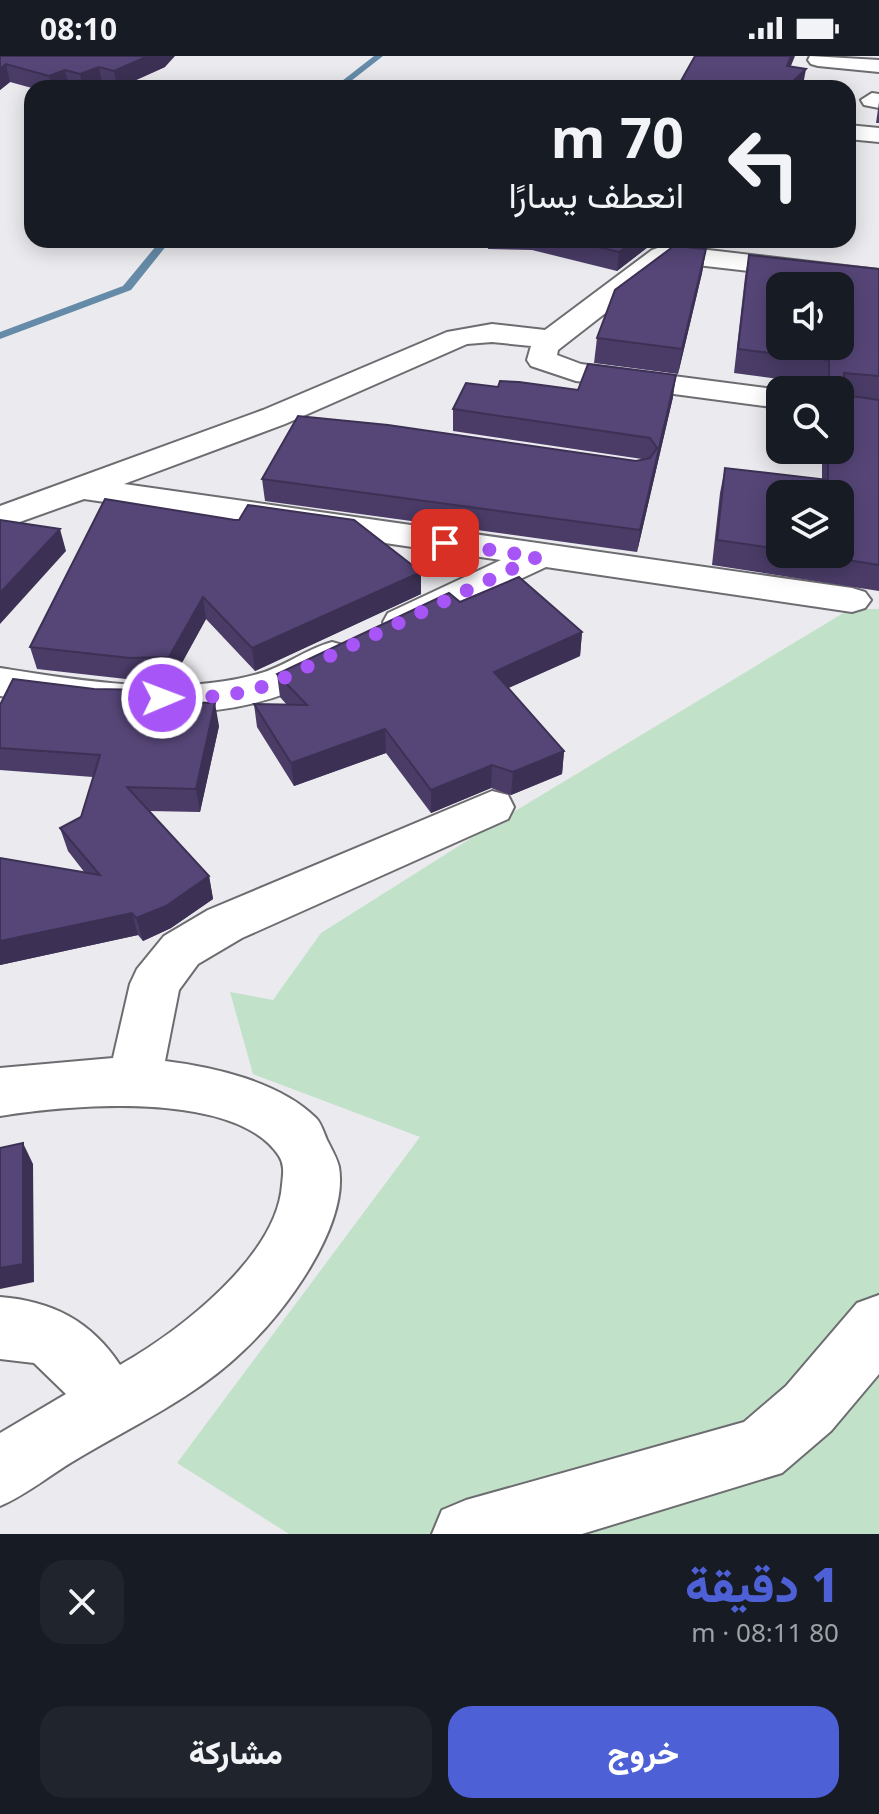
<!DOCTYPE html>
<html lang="ar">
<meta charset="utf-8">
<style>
body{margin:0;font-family:"Noto Sans",Vazirmatn,sans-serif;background:#20242c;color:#f1f3f6;direction:rtl;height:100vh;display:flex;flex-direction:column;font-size:30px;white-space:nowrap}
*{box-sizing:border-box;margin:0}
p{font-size:26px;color:#9ea1a6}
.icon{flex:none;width:44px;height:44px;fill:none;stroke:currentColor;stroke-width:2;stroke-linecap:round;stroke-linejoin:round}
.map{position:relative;height:1478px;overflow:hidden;direction:ltr}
.sheet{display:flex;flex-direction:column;background:#171b24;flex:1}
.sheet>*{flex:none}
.hud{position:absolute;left:24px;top:24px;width:832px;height:168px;border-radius:24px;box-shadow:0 4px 20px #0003;direction:rtl;background:#171b24;color:#f1f3f6;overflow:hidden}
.fabs{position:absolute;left:766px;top:216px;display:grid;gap:16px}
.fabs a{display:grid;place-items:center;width:88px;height:88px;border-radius:16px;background:#171b24;box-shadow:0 4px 20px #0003;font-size:40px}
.pin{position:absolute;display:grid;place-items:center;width:68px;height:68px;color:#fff;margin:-34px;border-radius:16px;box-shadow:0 4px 12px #0006}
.me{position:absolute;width:88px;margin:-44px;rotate:89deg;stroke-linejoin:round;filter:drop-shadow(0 0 6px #0008)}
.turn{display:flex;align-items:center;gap:28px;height:168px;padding:0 40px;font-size:36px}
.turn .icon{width:104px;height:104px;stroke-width:2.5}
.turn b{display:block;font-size:56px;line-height:68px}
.round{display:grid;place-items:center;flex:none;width:84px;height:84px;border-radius:24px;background:#20242c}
.overview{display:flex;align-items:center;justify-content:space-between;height:136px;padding:0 40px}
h1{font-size:48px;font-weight:800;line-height:60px;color:#4d60d5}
.cta{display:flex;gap:16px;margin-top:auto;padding:16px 40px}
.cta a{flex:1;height:92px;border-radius:24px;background:#4d60d5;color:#fff;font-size:32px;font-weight:800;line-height:92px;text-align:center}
.cta a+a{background:#20242c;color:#f1f3f6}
.status{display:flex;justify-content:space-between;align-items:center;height:56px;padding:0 40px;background:#171b24;direction:ltr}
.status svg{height:22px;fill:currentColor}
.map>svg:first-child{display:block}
.green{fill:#c1e2c8}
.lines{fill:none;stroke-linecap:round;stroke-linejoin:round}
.stream{fill:#658ba8;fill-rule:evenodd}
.minor-casing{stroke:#6d6c70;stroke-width:4}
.minor{fill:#fff;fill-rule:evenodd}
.wall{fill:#4a3c67;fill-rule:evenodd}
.shaded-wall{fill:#3c3154}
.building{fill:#564678;stroke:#3c3154;stroke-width:2;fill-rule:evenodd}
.route{stroke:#a855f7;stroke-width:14;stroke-dasharray:0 25.2}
</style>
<div class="status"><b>08:10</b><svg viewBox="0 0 49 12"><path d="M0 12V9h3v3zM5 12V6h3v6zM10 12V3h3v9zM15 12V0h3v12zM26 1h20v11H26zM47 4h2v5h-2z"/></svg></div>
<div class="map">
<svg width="879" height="1478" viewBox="0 0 879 1478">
<rect width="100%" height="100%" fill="#ebeaee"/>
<polygon class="green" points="850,553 879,553 879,1478 289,1478 177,1407 420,1081 253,1018 230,936 273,944 321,877 492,769"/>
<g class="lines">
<g class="stream">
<polygon points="374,0 383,0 342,32 333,32"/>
<polygon points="161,184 171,184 131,234 0,283 0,276 123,230"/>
</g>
<g class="minor-casing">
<g id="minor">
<polygon points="810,0 879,4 879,16 818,10 811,8 808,4"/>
<polygon points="872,37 879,38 879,52 864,49 861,44"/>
<polygon points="848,69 879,72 879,86 848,83"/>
<polygon points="666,189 879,214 879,230 671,206 558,294 557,299 581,308 782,334 780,352 576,325 531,310 527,304 531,290 492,286 467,288 285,368 124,428 852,532 865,536 871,544 865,552 852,556 546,511 402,578 388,575 383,566 388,557 501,504 84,443 0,473 0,450 263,354 447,276 492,268 545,274 652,194"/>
<path d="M 332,586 L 346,590 L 352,599 C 344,611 331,616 318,623 C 221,675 104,656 0,640 L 0,612 C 84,625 175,641 258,618 C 284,611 306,593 332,586 Z"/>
<path d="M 492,735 L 508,739 L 514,751 L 508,763 L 242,882 L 198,908 L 179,934 L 165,1005 C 214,1011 280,1026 316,1062 C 321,1067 324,1077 327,1084 C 331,1092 337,1102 339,1111 C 349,1170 285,1256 244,1294 C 196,1341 134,1369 77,1403 C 51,1418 28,1438 0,1450 L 0,1377 L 66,1338 L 34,1307 L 0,1303 L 0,1241 C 52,1245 91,1265 120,1309 C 178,1276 277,1201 282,1129 C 283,1119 285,1109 279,1100 C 235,1033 67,1049 0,1060 L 0,1012 L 113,1002 L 130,928 L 137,913 L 164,880 L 208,854 Z"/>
<polygon points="879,1239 879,1318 831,1375 782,1417 582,1478 432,1478 442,1454 466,1444 744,1366 786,1330 857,1247"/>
</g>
</g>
<use href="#minor" class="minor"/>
</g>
<g class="wall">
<polygon points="0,0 165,11 119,32 102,28 93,32 32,32 10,26 0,34"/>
<polygon points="879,46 879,67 876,67"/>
<polygon points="487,184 657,184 617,215 532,194 488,193"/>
<polygon points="706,193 702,217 678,318 594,307 597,282"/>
<path d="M 749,199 L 879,213 L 879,535 L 712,509 L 720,437 L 725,412 L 822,423 L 822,394 L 840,394 L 840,334 L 824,334 L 824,329 L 734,317 L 745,221 ZM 780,438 L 840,498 L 780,498 Z"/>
<polygon points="498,331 578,334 673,341 637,496 265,445 262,423 636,405 642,403 453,375 453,353"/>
<polygon points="105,443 421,516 421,538 255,615 206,563 173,623 135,624 37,613 30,591"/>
<polygon points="460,546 582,576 580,600 508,632 564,695 562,718 511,739 491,732 431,757 386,697 294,730 257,671 254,648 287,649 280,641 277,618"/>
<polygon points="152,645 219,670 200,756 149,755 209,820 213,843 171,872 143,885 138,879 0,909 0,802 85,817 68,795 60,772 81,761 93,721 0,714 0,649"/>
</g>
<g class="shaded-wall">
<polygon points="148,0 175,0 165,11 117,32 114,15"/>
<polygon points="791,0 795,0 784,27 787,10"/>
<polygon points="6,8 10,26 0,34 0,13"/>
<polygon points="99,11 102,28 93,32 83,32 80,18"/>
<polygon points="806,13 803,29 800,32 786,32"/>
<polygon points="65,14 69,32 52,32 49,20"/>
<polygon points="635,184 657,184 617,215 619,196"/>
<polygon points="706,193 702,217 678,318 682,293"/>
<polygon points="676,319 673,341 637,496 640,474"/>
<polygon points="60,473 66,495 0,568 0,537"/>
<polygon points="421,516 421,538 255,615 252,592"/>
<polygon points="203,541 206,563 173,623 169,601"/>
<polygon points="582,576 580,600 493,639 494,616"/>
<polygon points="150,634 155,658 144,645"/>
<polygon points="215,647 219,670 200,756 196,733"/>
<polygon points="385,673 386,697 294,730 291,707"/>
<polygon points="564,695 562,718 511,739 513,716"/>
<polygon points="492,709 491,732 431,757 431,734"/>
<polygon points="209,820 213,843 171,872 143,885 136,862"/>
<polygon points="132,857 138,879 0,909 0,885"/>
<polygon points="23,1087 33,1108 34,1226 0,1233 0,1212"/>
</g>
<g class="building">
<polygon points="0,0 148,0 114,15 99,11 80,18 65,14 49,20 6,8 0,13"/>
<polygon points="695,0 791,0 787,10 806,13 786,32 677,32"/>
<polygon points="569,184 635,184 619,196"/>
<polygon points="674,190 706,193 682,293 597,282 615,234"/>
<path d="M 749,199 L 879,213 L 879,320 L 844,317 L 844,339 L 879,344 L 879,509 L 810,498 L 840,498 L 840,438 L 780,438 L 780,493 L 717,484 L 725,412 L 828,424 L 828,394 L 840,394 L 840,334 L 829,334 L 829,304 L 738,293 ZM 780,230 L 840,230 L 840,290 L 780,290 Z"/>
<polygon points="588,308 676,319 640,474 262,423 298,360 388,369 636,405 650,402 657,392 650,382 453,353 466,327 498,331 500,325 519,326 578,334"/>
<polygon points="105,443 235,464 239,464 248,449 354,464 421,516 252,592 203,541 169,601 130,602 30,591"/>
<polygon points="0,464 60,473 0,537"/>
<polygon points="519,521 582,576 494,616 564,695 513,716 492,709 431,734 385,673 291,707 254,648 307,649 277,618 449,537 460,546"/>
<polygon points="13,623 94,633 150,634 144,645 215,647 196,733 127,731 209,820 166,850 136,862 132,857 0,885 0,802 100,819 60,772 81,761 100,699 0,692 0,649"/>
<polygon points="23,1087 23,1208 0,1212 0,1092"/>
</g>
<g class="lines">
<polyline class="route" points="162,642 227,640 269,629 537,501 445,487"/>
</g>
</svg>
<div class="fabs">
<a><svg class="icon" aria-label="sound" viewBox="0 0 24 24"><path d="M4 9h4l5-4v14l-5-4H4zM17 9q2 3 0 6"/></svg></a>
<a><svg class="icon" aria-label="search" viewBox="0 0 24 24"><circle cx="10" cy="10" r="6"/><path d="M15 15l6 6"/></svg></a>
<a><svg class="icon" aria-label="layers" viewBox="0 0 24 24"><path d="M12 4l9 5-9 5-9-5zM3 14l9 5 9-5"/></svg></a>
</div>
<div class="pin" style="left:445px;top:487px;background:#d93025"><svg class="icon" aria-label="arrive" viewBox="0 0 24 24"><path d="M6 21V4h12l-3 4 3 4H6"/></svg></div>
<svg class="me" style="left:162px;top:642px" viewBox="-20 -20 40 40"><circle r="17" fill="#a855f7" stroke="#fff" stroke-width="3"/><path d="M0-11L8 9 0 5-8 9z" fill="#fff"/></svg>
<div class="hud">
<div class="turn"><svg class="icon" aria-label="left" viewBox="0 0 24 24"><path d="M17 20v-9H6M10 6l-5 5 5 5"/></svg><div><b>70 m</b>انعطف يسارًا</div></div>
</div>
</div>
<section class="sheet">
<div class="overview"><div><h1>1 دقيقة</h1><p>80 m · 08:11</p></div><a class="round"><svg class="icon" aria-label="close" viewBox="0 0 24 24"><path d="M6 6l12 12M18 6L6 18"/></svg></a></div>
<div class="cta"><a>خروج</a><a>مشاركة</a></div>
</section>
